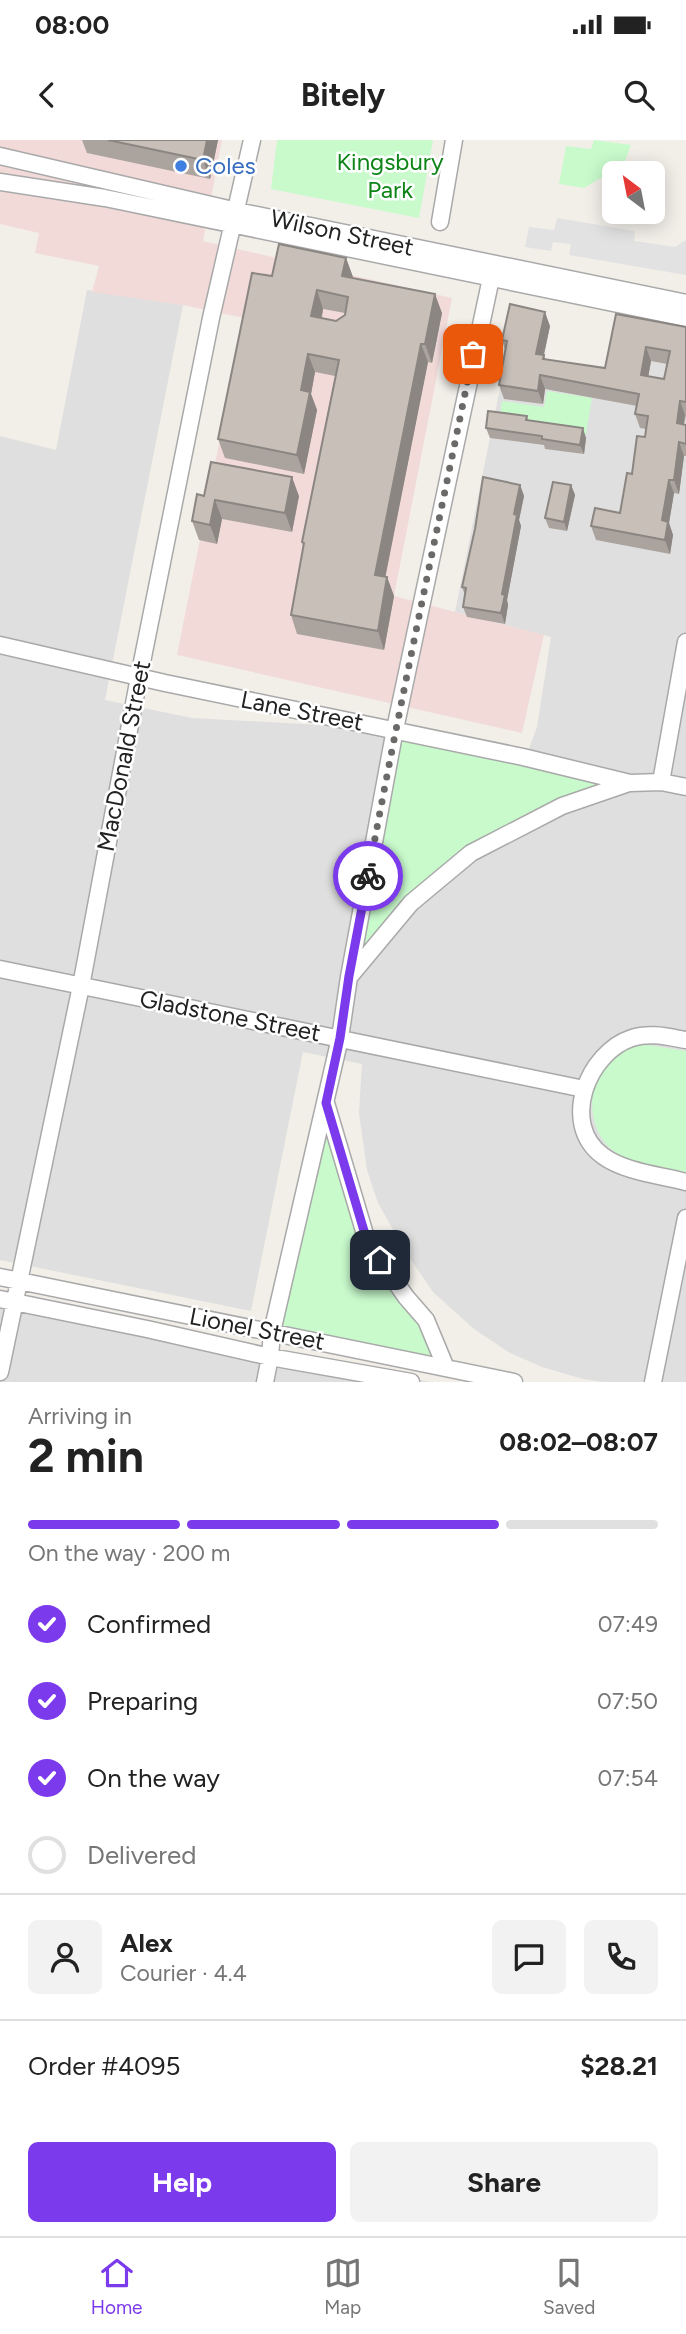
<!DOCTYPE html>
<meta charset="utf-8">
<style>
body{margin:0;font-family:Figtree,sans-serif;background:#f2f2f2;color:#222;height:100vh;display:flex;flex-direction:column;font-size:26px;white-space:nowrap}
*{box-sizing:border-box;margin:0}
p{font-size:23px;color:#767676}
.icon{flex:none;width:38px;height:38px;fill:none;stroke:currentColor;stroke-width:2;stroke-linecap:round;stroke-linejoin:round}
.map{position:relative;height:1242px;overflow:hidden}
.sheet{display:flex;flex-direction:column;background:#fff;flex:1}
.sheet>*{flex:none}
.needle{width:46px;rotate:328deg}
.fabs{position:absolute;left:602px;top:21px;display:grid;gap:14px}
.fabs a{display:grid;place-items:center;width:63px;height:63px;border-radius:10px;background:#fff;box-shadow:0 4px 18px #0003;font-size:35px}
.pin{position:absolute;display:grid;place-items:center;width:60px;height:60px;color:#fff;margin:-30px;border-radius:14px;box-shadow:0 4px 10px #0006}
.courier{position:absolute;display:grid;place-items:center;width:70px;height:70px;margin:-35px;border:5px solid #7c3aed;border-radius:50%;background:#fff;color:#222;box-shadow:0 2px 9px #0007}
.headline em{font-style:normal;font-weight:700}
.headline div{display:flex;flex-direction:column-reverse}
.headline{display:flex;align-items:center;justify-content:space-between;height:119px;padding:0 28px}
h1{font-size:46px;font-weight:700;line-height:52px}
.bar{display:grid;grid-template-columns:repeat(4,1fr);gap:10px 7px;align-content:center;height:84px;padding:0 28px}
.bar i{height:9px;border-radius:5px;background:#e0e0e0}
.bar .current{background:#7c3aed}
.bar p{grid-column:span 4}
.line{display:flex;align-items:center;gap:18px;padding:0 28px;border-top:2px solid #e0e0e0}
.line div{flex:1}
.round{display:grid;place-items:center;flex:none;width:74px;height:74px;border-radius:10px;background:#f2f2f2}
ol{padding:0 28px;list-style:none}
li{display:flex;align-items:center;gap:21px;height:77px}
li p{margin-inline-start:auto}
li .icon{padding:7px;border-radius:50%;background:#7c3aed;color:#fff;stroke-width:4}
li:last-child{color:#767676}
li i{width:38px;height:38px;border:4px solid #e0e0e0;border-radius:50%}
.button{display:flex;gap:14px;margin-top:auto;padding:14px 28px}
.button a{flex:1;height:80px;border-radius:10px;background:#7c3aed;color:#fff;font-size:28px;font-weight:700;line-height:80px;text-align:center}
.button a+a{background:#f2f2f2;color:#222}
.status{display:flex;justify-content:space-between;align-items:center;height:49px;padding:0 35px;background:#fff;direction:ltr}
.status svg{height:19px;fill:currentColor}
header{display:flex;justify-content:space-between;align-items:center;height:91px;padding:0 28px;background:#fff;font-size:32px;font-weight:700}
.menu{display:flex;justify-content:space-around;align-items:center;height:98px;border-top:2px solid #e0e0e0;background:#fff;font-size:19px;color:#767676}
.menu a{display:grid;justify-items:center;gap:4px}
.menu .current{color:#7c3aed}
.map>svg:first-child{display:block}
.residential{fill:#e0dfdf}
.commercial{fill:#f2dad9}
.park{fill:#c8facc}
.parking{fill:#e2e2e2}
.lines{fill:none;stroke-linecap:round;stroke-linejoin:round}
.minor-casing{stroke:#a9a9a9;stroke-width:19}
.minor{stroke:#fff;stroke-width:16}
.wall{fill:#aba49e;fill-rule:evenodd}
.shaded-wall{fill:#8b8681}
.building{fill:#c7bfb8;stroke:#8b8681;stroke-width:2;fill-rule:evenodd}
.done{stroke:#6b6a68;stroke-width:7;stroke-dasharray:0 12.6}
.route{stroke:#7c3aed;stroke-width:9}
.shop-dot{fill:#3f7fe0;stroke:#fff;stroke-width:2.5}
.labels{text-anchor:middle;stroke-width:5;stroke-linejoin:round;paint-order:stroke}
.park-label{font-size:24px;fill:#0c8416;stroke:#fff}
.shop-label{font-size:24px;fill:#366cbe;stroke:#fff;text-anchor:start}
.street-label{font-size:24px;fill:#222;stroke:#fff}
</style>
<div class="status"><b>08:00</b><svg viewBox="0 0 49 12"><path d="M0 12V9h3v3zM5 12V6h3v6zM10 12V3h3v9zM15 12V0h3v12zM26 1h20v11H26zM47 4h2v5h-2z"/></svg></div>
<header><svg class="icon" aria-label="back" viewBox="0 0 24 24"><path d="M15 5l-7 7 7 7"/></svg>Bitely<svg class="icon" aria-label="search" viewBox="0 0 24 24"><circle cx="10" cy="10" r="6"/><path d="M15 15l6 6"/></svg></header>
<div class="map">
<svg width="686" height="1242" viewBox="0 0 686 1242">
<rect width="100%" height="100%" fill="#f2efe9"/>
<path class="residential" d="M 87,150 L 183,165 L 105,560 L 192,578 L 395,589 L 525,620 L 537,587 L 551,497 L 455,472 L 506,218 L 606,234 L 621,165 L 686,178 L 686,1242 L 603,1242 L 583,1239 L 542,1227 L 510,1213 L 474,1189 L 433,1152 L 405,1111 L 378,1063 L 367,1030 L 359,973 L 362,924 L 303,912 L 251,1171 L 0,1120 L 0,296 L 56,310 Z
M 0,1152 L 430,1242 L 0,1242 Z"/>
<path class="commercial" d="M 0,0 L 222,0 L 203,101 L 452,158 L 394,456 L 544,495 L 522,593 L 177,515 L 244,178 L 183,165 L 92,152 L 99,126 L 35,113 L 39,93 L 0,84 Z"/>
<path class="park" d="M 277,0 L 433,0 L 419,78 L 271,49 Z
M 594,0 L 631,5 L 624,24 L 584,48 L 559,44 L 566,6 L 591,9 Z
M 547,251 L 592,258 L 586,294 L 499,280 L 502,261 L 544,267 Z
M 395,589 L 630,643 L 471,713 L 349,837 Z
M 635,903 L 686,911 L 686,1036 C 669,1031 632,1024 619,1015 C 588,996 585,952 604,924 C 609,915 626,909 635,903 Z
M 326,963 L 367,1101 L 406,1157 L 446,1228 L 272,1192 Z"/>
<path class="parking" d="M 557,78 L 635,91 L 634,101 L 675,107 L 686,100 L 686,135 L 569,115 L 571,104 L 553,102 L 551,111 L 525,107 L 529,87 L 554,90 Z"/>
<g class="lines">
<defs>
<path id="minor" d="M 0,16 L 237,71 L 686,163
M 0,42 L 105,58 L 686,178
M 440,82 L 454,0
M 0,505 L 165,543 L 523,617 L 630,643 L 661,642 L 686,647
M 661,642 L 686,502
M 0,829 L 584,949
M 351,835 L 411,763 L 471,713 L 562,666 L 629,643
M 686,900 C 668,897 650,892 632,898 C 588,912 559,984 603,1016 C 625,1032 660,1035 686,1042
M 326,963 L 367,1101 L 406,1157 L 426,1180 L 446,1228
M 0,1137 L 514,1242
M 0,1159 L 147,1189 L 270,1217 L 411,1242
M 0,1232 L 81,846 L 139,537 L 211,178 L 252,0
M 265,1242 L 270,1217 L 272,1192 L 340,898 L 349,837 L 395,589 L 494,124
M 653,1242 L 686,1078"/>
</defs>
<use href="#minor" class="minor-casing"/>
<use href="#minor" class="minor"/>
</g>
<path class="wall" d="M 82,0 L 218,0 L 210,39 L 87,13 Z
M 346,118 L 353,138 L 442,173 L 432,223 L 428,222 L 385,437 L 387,437 L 394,456 L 384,510 L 297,494 L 291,475 L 303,406 L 302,402 L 335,236 L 315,232 L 311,254 L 317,270 L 304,334 L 225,318 L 218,299 L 272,136 ZM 323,169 L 345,173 L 345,175 L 336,181 L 322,178 Z
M 550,186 L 544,215 L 546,220 L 605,228 L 686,187 L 686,275 L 684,285 L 686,285 L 686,316 L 684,316 L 679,354 L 674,353 L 669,383 L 673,395 L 670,414 L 596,400 L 591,386 L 620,373 L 645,297 L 646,289 L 640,288 L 635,274 L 637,266 L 545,249 L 543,264 L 504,259 L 499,245 L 505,210 L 502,200 ZM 651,221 L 667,224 L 664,239 L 648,237 Z
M 527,276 L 528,280 L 586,298 L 584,314 L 545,309 L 544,305 L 490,298 L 486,288 Z
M 520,345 L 524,356 L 519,380 L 521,386 L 507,460 L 508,465 L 505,484 L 467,477 L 463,467 L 465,455 L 462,447 Z
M 571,345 L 575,355 L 567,391 L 549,388 L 545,378 Z
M 204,356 L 299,356 L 292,392 L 222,379 L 217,404 L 199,400 L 192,381 Z"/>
<path class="shaded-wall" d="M 207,0 L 218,0 L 210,39 L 203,20 Z
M 346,118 L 353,137 L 349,155 L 342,136 Z
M 317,150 L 323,169 L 318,195 L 311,176 Z
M 435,154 L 442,173 L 432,223 L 425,204 Z
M 545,172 L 550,186 L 541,228 L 536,214 Z
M 421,204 L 428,222 L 382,454 L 375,435 Z
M 646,207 L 651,221 L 646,249 L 641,235 Z
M 308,214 L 315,232 L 311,254 L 317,270 L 304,334 L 297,315 L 301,250 Z
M 540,235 L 545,249 L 543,264 L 538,251 Z
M 680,261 L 685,275 L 682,297 L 677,283 Z
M 583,288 L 586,298 L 584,314 L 580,305 Z
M 679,302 L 684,316 L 679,354 L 674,340 Z
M 292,337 L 299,356 L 292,392 L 285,373 Z
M 669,340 L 674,353 L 669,383 L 673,395 L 670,414 L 665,400 L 662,380 Z
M 520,345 L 524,356 L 519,380 L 521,386 L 507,460 L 508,465 L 505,484 L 501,473 L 502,454 L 514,374 Z
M 571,345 L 575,355 L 567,391 L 564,382 Z
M 215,360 L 222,379 L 217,404 L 210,385 Z
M 387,437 L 394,456 L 384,510 L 378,491 Z"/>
<path class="building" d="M 108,0 L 207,0 L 203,20 Z
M 279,104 L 346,118 L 342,136 L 435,154 L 425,204 L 421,204 L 375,435 L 387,437 L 378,491 L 291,475 L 304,403 L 302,402 L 339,220 L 308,214 L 301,250 L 310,252 L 297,315 L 218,299 L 252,133 L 272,136 ZM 317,150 L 348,157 L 345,175 L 336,181 L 311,176 Z
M 510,164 L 545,172 L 536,214 L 544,215 L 543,219 L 605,228 L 616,174 L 686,187 L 686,262 L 680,261 L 677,283 L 686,285 L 686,304 L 679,302 L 674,340 L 669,340 L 662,380 L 668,382 L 665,400 L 591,386 L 595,368 L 620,373 L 627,333 L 632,334 L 637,296 L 645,297 L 648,276 L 635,274 L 639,254 L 540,235 L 538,251 L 499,245 L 507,201 L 502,200 ZM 646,207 L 670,211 L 664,239 L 641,235 Z
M 488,271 L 527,276 L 526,280 L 583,288 L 580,305 L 542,299 L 542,296 L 486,288 Z
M 211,322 L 292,337 L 285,373 L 215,360 L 210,385 L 192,381 L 197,354 L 204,356 Z
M 483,337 L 520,345 L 514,374 L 517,375 L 502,454 L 505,455 L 501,473 L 463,467 L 466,448 L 462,447 L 475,389 Z
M 553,342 L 571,345 L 564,382 L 545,378 Z"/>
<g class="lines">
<path class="done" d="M 368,736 C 400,561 438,388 473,214"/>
<path class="route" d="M 368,736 L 349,836 L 340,898 L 326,963 L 367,1101 L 380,1120"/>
</g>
<circle class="shop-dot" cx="181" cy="26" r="7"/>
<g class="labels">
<g class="park-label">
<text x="390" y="30">Kingsbury<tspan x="390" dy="28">Park</tspan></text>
</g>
<g class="shop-label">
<text x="195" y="34">Coles</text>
</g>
<g class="street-label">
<text transform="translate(342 93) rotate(12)" y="8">Wilson Street</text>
<text transform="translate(302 571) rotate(11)" y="8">Lane Street</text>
<text transform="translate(124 616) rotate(-79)" y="8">MacDonald Street</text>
<text transform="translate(230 876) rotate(11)" y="8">Gladstone Street</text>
<text transform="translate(257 1189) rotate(11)" y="8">Lionel Street</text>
</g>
</g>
</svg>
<div class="fabs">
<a><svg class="needle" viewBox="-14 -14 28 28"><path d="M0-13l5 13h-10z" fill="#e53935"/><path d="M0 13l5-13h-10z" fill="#767676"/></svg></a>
</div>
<div class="pin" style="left:473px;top:214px;background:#ea580c"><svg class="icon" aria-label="bag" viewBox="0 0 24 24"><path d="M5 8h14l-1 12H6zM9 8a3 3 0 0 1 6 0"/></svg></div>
<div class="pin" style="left:380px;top:1120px;background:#1f2937"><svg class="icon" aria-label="home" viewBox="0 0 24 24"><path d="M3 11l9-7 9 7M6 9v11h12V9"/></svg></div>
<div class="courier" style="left:368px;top:736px"><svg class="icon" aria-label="bike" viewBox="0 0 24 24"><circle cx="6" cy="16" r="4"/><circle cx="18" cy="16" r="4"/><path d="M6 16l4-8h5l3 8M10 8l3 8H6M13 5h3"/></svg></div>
</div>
<section class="sheet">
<div class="headline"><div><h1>2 min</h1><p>Arriving in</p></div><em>08:02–08:07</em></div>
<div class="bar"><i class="current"></i><i class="current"></i><i class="current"></i><i></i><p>On the way · 200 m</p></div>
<ol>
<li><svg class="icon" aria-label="check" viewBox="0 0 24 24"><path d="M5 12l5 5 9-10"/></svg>Confirmed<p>07:49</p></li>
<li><svg class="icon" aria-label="check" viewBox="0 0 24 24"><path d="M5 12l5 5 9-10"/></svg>Preparing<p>07:50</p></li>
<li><svg class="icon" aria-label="check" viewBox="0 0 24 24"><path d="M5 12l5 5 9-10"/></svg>On the way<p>07:54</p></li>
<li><i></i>Delivered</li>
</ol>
<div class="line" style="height:126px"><a class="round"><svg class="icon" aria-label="person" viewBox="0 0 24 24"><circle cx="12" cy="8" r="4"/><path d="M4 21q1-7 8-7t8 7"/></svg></a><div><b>Alex</b><p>Courier · 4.4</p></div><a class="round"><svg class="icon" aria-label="chat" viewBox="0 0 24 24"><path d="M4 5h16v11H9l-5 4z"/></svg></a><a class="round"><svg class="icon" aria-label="phone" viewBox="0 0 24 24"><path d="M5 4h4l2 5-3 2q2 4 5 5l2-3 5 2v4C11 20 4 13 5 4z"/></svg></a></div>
<div class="line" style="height:91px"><div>Order #4095</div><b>$28.21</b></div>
<div class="button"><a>Help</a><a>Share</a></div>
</section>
<nav class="menu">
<a class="current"><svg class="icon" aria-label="home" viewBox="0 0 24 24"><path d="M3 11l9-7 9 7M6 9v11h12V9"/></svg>Home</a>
<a><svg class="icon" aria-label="map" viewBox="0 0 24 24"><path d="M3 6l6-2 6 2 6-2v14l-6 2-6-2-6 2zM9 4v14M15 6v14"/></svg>Map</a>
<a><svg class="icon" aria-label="saved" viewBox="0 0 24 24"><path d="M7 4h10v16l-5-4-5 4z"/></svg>Saved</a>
</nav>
